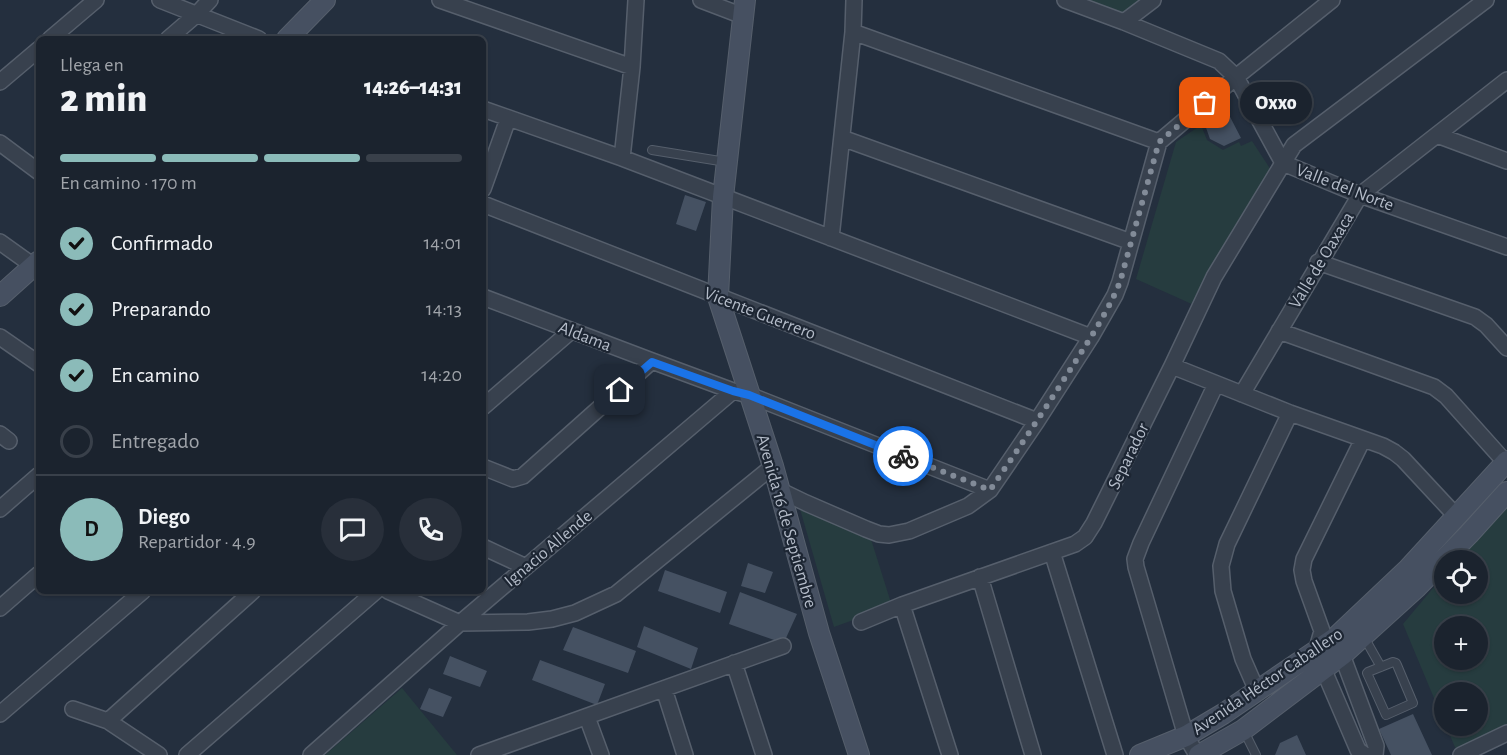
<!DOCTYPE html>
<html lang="es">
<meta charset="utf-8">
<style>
body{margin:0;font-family:"Alegreya Sans",sans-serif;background:#282f3a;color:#f1f3f6;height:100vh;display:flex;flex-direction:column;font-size:22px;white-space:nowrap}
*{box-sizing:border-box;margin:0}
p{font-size:20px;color:#a0a4aa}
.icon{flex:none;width:33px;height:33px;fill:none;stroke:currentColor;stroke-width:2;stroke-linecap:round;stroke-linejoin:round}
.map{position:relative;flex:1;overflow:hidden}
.drawer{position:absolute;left:36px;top:36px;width:450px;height:558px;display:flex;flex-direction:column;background:#1b232e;border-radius:9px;box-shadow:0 2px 4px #0004,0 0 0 2px #39404a}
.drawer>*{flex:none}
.buttons{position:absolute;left:1434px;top:550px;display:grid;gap:12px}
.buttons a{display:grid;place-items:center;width:54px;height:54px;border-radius:50%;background:#1b232e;box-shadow:0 2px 4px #0004,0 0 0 2px #39404a;font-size:30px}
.pin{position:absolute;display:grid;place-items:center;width:51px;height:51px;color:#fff;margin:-26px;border-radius:12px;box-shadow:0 3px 9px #0006}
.courier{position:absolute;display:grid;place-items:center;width:60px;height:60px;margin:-30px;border:4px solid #1a73e8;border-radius:50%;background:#fff;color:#222;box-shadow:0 2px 8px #0007}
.bubble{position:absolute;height:42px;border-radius:21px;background:#1b232e;box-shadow:0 2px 4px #0004,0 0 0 2px #39404a;font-size:20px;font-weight:800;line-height:42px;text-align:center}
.summary em{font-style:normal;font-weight:800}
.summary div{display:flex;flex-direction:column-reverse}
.summary{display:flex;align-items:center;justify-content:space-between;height:102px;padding:0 24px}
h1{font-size:39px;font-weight:800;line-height:45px}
.bar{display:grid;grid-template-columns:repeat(4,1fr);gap:9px 6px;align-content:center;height:72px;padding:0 24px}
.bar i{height:8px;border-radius:4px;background:#39404a}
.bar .on{background:#8bbbb9}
.bar p{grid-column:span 4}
.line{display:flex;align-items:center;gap:15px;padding:0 24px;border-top:2px solid #39404a}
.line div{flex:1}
.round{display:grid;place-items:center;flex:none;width:63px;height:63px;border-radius:32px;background:#282f3a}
ol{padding:0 24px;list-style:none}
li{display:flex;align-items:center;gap:18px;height:66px}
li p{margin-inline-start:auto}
li .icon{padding:6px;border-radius:50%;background:#8bbbb9;color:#111;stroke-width:4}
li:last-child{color:#a0a4aa}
li i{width:33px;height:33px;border:3px solid #39404a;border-radius:50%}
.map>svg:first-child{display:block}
.green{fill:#263c3f;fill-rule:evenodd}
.building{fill:#455162}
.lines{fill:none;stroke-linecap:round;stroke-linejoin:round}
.lane-casing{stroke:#565f6c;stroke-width:10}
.street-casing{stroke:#565f6c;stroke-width:18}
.secondary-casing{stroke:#565f6c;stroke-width:22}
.lane{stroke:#38414e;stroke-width:8}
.street{stroke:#38414e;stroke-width:15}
.secondary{stroke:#465061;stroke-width:20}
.done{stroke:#828b98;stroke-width:6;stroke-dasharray:0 10.8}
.route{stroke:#1a73e8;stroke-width:8}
.labels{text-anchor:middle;stroke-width:4.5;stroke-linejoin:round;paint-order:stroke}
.street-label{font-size:18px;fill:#b4bcc9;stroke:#1d2633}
</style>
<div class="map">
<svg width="1507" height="755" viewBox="0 0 1507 755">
<rect width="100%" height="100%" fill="#242f3e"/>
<path class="green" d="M 1078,0 L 1145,0 L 1122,17 Z
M 1201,125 L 1207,140 L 1223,150 L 1239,142 L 1241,146 L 1252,141 L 1269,167 L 1270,172 L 1194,305 L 1136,279 L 1176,142 Z
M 798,502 L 870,536 L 892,606 L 834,627 Z
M 1507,502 L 1507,728 L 1457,752 L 1446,726 L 1478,726 L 1478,693 L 1444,693 L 1444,722 L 1403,624 L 1444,575 L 1444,594 L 1478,594 L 1478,561 L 1457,561 ZM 1444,627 L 1478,627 L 1478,660 L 1444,660 Z
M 402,688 L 457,755 L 325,755 Z"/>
<path class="building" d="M 1227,111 L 1241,138 L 1224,146 L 1210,139 L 1204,122 Z
M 685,195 L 706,202 L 696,231 L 676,224 Z
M 748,563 L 773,572 L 765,593 L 741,586 Z
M 665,570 L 727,592 L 720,613 L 658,591 Z
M 740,592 L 797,614 L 786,638 L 777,641 L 729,624 Z
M 644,626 L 698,648 L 691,669 L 637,647 Z
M 573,627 L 636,651 L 628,673 L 563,650 Z
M 450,656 L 487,671 L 480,687 L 443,674 Z
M 540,660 L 605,684 L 597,705 L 532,680 Z
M 429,688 L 452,697 L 443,717 L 420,709 Z
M 1413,714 L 1432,755 L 1391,755 L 1379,729 Z
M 1297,735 L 1306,755 L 1275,755 L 1280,743 Z"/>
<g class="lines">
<defs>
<path id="lane" d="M 652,150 L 726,162
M 1364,637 L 1381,667
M 1393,662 L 1396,663 L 1397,665 L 1413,703 L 1386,715 L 1367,673 L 1368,672 Z
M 1244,731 L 1256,755"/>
<path id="street" d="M 160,0 L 259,39
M 440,0 L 632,67
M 701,0 L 743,16
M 1065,0 L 1124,22 L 1219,61 L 1236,77 L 1283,163 L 1360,195 L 1507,247
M 1124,22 L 1153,0
M 853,32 L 1159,142
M 50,39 L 96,0
M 168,39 L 197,14 L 210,0
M 0,82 L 39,49
M 483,109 L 622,158 L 1091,337
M 1437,135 L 1507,161
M 842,138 L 1131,242
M 0,143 L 39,172
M 622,158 L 632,67 L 636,0
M 483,189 L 508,119
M 483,204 L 1037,421
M 831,238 L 853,32 L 854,0
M 0,242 L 39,270
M 1318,262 L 1475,317 L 1486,325 L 1507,348
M 483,297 L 652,361 L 733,391 L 749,395 L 990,490
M 1279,331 L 1434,387 L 1446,396 L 1506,463
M 0,337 L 39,364
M 1172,366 L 1290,413 L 1383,446 L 1394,452 L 1403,459 L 1456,516
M 1242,394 L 1360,195 L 1507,80
M 483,407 L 571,331
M 0,434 L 9,441
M 1363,439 L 1304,559 L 1302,570 L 1304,581 L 1322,631 L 1316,652 L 1358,750 L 1365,755
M 483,467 L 513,479 L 523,476 L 652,361
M 779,490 L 806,503 L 866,529 L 879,534 L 889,535 L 909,531 L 968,506 L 990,490 L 1037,421 L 1091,337 L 1115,295 L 1120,282 L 1159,142 L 1236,77 L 1332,0
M 0,509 L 39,475
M 483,547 L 526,567
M 1052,552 L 1115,755
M 980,577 L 1033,755
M 388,591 L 460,623 L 528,622 L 552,619 L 575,613 L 616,594 L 773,466
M 902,605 L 950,755
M 0,608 L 39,574
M 861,622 L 902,605 L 1075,544 L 1085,537 L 1094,523 L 1172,366 L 1214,277 L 1294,145 L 1486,0
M 1339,647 L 1376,746 L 1375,755
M 734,663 L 764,755
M 664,689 L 685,755
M 1257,691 L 1243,659 L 1223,591 L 1221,566 L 1227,544 L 1290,413
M 73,709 L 108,721 L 159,755
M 0,714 L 143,591
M 587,717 L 601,755
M 108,721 L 253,591
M 187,755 L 376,591
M 311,755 L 460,623 L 733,391
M 479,755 L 783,646
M 1197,755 L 1186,736 L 1136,567 L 1135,559 L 1141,543 L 1216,384
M 1461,755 L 1507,733"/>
<path id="secondary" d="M 745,0 L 723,197 L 718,297 L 773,466 L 819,633 L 859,755
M 287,39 L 325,0
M 0,296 L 39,261
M 1140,755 L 1186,736 L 1223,714 L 1335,638 L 1408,569 L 1507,461
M 1199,755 L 1243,730 L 1342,655 L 1417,587 L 1469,534 L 1507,492"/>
</defs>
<use href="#lane" class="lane-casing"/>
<use href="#street" class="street-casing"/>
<use href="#secondary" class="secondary-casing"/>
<use href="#lane" class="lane"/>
<use href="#street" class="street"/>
<use href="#secondary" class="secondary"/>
</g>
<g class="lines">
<path class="done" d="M 903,456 L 990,490 C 1020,447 1049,403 1077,359 C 1093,334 1109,309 1120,282 L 1159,142 L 1205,103"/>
<path class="route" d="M 620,390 L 652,362 L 733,391 L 749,395 L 903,456"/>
</g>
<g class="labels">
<g class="street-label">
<text transform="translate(1345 187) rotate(21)" y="6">Valle del Norte</text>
<text transform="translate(1321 260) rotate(-59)" y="6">Valle de Oaxaca</text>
<text transform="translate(760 313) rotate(21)" y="6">Vicente Guerrero</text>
<text transform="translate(585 336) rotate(21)" y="6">Aldama</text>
<text transform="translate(1128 456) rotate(-64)" y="6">Separador</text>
<text transform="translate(787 521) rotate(74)" y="6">Avenida 16 de Septiembre</text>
<text transform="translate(548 548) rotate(-40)" y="6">Ignacio Allende</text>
<text transform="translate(1267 681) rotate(-34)" y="6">Avenida Héctor Caballero</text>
</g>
</g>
</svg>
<div class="buttons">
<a><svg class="icon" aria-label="locate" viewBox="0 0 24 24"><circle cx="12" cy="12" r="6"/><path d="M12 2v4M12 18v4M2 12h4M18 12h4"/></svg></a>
<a>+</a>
<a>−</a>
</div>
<div class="pin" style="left:1205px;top:103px;background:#ea580c"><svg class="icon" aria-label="bag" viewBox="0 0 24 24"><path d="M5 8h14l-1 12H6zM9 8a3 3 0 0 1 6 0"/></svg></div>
<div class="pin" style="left:620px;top:390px;background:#1f2937"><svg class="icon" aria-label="home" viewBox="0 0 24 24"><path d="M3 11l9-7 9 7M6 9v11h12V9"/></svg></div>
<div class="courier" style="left:903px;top:456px"><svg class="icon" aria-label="bike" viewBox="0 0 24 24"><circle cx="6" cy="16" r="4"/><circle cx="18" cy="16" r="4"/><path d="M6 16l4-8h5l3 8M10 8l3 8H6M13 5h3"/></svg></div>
<div class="bubble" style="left:1240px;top:82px;width:72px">Oxxo</div>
<section class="drawer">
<div class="summary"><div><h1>2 min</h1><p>Llega en</p></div><em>14:26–14:31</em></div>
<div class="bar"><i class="on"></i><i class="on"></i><i class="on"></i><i></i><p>En camino · 170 m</p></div>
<ol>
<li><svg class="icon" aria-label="check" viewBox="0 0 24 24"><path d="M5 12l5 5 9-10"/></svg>Confirmado<p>14:01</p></li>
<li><svg class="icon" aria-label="check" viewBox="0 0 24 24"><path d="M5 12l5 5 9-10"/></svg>Preparando<p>14:13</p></li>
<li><svg class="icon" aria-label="check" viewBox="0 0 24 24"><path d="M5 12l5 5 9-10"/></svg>En camino<p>14:20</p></li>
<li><i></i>Entregado</li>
</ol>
<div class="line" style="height:108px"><b class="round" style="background:#8bbbb9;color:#111">D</b><div><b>Diego</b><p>Repartidor · 4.9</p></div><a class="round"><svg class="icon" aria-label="chat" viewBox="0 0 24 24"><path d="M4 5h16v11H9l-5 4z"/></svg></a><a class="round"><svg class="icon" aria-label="phone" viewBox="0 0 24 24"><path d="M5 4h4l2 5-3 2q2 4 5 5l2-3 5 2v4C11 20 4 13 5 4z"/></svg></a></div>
</section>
</div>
